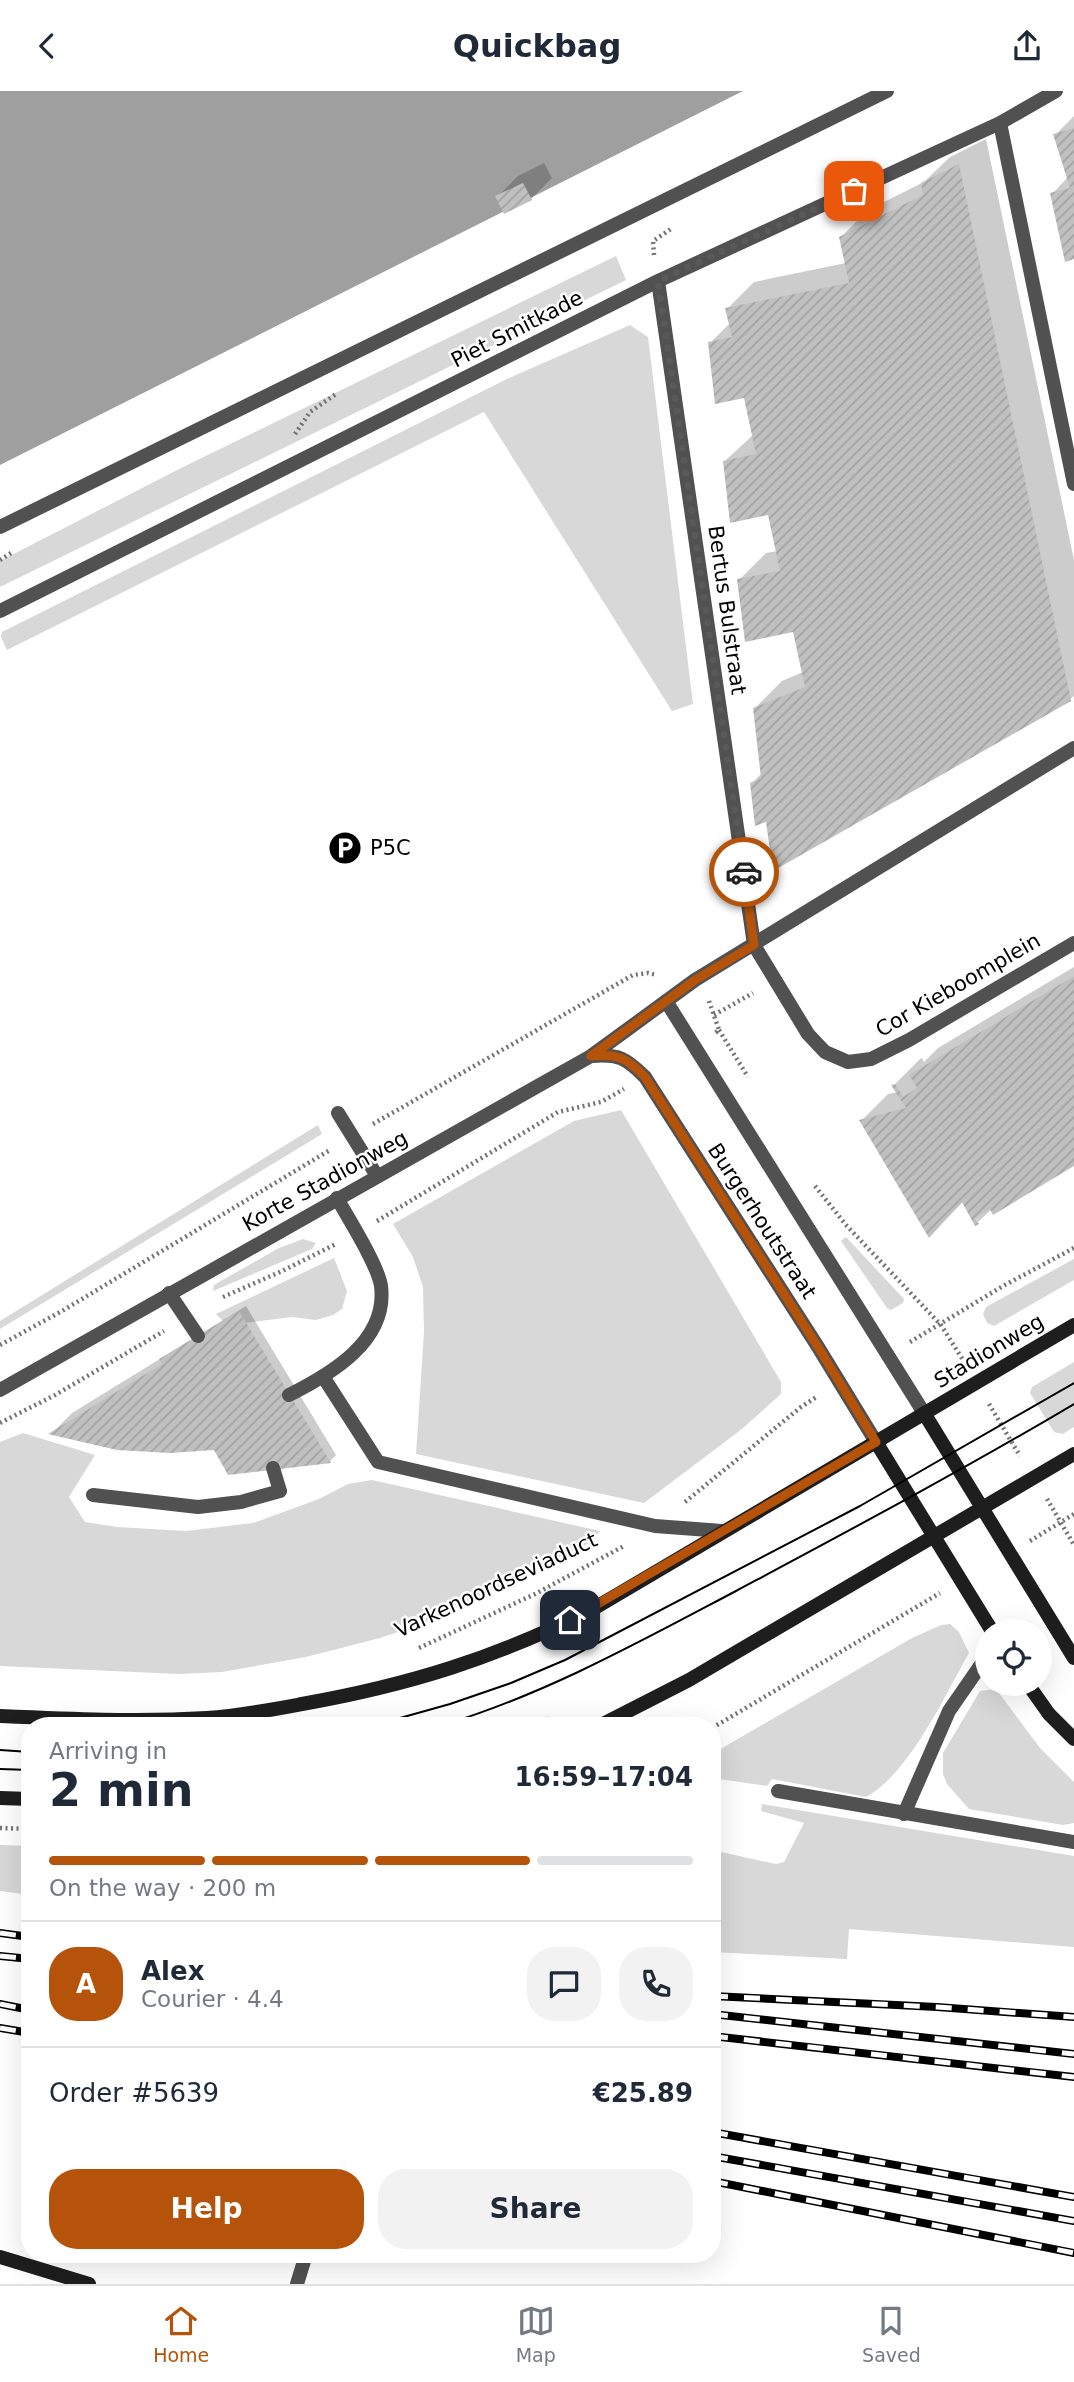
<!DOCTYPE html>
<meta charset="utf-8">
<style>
body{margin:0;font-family:"DejaVu Sans",sans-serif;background:#f2f2f3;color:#1f2937;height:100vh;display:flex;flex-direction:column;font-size:26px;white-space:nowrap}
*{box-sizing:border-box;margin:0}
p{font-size:23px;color:#747a83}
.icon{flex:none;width:38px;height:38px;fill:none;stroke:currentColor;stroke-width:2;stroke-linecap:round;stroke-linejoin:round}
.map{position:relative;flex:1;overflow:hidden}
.drawer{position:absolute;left:21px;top:1626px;width:700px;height:546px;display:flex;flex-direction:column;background:#fff;border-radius:28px;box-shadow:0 7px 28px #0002}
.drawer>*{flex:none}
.tools{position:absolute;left:975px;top:1528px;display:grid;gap:14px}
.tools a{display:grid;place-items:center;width:77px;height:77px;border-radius:50%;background:#fff;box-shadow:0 7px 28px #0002;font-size:35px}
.pin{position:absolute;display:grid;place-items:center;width:60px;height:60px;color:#fff;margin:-30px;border-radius:14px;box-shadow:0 4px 10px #0006}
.courier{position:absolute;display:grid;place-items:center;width:70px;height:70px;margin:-35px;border:5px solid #b45309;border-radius:50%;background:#fff;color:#222;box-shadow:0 2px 9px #0007}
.head em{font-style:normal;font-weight:600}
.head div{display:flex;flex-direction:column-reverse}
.head{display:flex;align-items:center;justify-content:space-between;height:119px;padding:0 28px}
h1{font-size:46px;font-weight:600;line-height:52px}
.bar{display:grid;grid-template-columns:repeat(4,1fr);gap:10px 7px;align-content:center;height:84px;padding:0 28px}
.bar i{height:9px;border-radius:5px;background:#e0e1e3}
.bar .current{background:#b45309}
.bar p{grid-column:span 4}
.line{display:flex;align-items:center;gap:18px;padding:0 28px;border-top:2px solid #e0e1e3}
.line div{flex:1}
.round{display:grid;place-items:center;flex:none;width:74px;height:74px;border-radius:28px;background:#f2f2f3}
.cta{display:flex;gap:14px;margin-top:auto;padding:14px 28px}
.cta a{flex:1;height:80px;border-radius:28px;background:#b45309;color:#fff;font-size:28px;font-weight:600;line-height:80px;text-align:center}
.cta a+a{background:#f2f2f3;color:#1f2937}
header{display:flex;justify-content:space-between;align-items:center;height:91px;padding:0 28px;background:#fff;font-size:32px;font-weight:600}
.dock{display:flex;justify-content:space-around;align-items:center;height:98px;border-top:2px solid #e0e1e3;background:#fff;font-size:19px;color:#747a83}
.dock a{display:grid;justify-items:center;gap:4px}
.dock .current{color:#b45309}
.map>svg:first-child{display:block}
.green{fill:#d8d8d8}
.water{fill:#9f9f9f}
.shadow{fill:#0003}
.building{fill:url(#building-hatch)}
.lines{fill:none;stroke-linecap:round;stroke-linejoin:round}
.path{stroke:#737373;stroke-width:4.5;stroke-dasharray:2 3.5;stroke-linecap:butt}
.lane{stroke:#515151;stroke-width:14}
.street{stroke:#515151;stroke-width:14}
.secondary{stroke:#1e1e1e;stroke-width:14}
.tram{stroke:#000;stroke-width:2}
.rail-casing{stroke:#000;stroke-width:8}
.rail{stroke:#fff;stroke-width:5;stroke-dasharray:16;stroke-linecap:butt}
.done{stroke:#595959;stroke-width:7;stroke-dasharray:0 12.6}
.route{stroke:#b45309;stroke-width:9}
.labels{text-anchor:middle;stroke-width:5;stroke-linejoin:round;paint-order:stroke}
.street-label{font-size:21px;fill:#000;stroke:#fff}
.poi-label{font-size:21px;fill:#000;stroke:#fff;text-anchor:start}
</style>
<header><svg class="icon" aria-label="back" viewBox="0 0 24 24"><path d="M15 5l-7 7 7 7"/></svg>Quickbag<svg class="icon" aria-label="share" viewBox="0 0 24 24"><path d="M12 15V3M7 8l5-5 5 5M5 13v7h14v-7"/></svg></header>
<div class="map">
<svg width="1074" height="2193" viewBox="0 0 1074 2193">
<defs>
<pattern id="building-hatch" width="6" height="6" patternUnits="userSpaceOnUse" patternTransform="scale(1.75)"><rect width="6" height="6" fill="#c0c0c0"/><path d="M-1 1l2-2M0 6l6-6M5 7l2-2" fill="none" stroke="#a3a3a3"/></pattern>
</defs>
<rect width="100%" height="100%" fill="#fff"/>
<path class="green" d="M 616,165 L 626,189 L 0,496 L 0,470 L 185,375 Z
M 630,234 L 648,246 L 693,613 L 672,620 L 484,321 L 7,559 L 1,546 L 2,541 L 507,288 Z
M 621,1019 L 781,1291 L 781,1303 L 742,1338 L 644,1412 L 416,1363 L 424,1241 L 423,1196 L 413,1166 L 393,1133 L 574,1030 Z
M 318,1034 L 322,1043 L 0,1238 L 0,1230 Z
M 846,1146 L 904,1208 L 903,1212 L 891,1219 L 887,1217 L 841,1150 Z
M 303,1148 L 316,1152 L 312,1158 L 213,1200 L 214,1194 L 279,1157 Z
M 334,1167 L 347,1200 L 342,1218 L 333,1224 L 316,1229 L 292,1226 L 227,1234 L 216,1223 Z
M 1074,1168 L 1074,1189 L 994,1235 L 987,1232 L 983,1223 L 986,1216 Z
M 1074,1271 L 1074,1336 L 1063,1343 L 1054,1341 L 1030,1302 L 1032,1296 Z
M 23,1342 L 95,1364 L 69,1406 L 85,1431 L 117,1436 L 186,1440 L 253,1432 L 319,1408 L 348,1393 L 372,1389 L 600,1440 L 591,1451 L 422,1533 L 380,1547 L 306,1566 L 222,1581 L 179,1583 L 0,1575 L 0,1351 Z
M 950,1533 L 959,1541 L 969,1562 C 945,1604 909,1683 866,1706 L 772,1688 L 767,1695 L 712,1687 L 712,1663 L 912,1547 L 941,1534 Z
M 996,1598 L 1040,1657 L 1074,1691 L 1074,1732 L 1063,1734 L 969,1718 L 947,1693 L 943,1683 L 943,1662 L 980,1600 Z
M 762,1713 L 1074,1765 L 1074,1856 L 849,1838 L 847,1868 L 712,1861 L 712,1759 L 776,1773 L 784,1771 L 804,1732 L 761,1720 Z
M 0,1754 L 30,1755 L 30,1804 L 0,1800 Z"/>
<path class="water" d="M 0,0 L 743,0 L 0,374 Z"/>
<path class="shadow" d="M 1074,25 L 1074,166 L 1052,103 L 1068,86 L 1055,44 Z
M 986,48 L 1074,469 L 1074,605 L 1070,608 L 768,728 L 752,692 L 762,682 L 755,617 L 782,590 L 803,581 L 794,538 L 739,489 L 766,462 L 778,460 L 769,422 L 725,370 L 754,343 L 745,305 L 710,252 L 730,232 L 727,218 L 754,191 L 846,172 L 841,146 L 868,119 L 924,91 L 950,66 Z
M 544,72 L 552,87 L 531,108 L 497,106 L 518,85 Z
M 1074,876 L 1074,1073 L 992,1118 L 978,1131 L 964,1110 L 930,1144 L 861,1030 L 888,1003 L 897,1001 L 893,995 L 920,968 L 922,967 L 924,971 L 938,957 Z
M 246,1215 L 336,1364 L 330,1370 L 52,1342 L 72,1322 Z
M 548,1625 L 552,1634 L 525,1634 Z"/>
<path class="building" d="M 1074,37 L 1074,168 L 1065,171 L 1050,102 L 1070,97 L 1053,43 Z
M 959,73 L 1071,610 L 773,780 L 766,731 L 755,735 L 750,692 L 761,687 L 753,617 L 805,596 L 793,541 L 745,551 L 737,488 L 780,480 L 768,424 L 730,432 L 723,370 L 756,363 L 744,307 L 715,313 L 708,251 L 732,246 L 725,217 L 849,192 L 839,146 L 923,104 L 921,92 Z
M 523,92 L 532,109 L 504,123 L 495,105 Z
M 1074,885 L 1074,1075 L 993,1124 L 990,1118 L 975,1127 L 979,1133 L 975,1135 L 962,1111 L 929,1147 L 859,1029 L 906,1017 L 891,994 L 895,993 L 903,1006 L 917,997 L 909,984 Z
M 239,1220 L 331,1372 L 228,1384 L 214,1359 L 170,1362 L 117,1359 L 48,1343 L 162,1273 L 159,1268 Z"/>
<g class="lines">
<path class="path" d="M 654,164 L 653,150 L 671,138
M 295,343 L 310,321 L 336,303
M 0,469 L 11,462
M 709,910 L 719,939 L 715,942
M 714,924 L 753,902
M 719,939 L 748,986
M 373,1033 L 633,884 L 648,882 L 657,884
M 815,1095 L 846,1134 L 941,1234 L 963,1269
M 377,1130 L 558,1021 L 601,1011 L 624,998
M 223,1206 L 282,1180 L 336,1153
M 910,1251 L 1003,1195 L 1074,1157
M 0,1254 L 62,1220 L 330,1059
M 989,1313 L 1020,1365
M 0,1332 L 55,1304 L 164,1240
M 1047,1408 L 1074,1454
M 685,1411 L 801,1316 L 818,1305
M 1030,1450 L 1074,1423
M 419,1557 L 535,1503 L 624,1455
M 712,1637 L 940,1502
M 0,1737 L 30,1738"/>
<path class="lane" d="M 338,1022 L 377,1085
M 169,1202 L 198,1245
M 324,1287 L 378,1371 L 655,1435 L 722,1440
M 289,1304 C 331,1283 388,1250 381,1195 C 378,1174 348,1127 337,1107
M 93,1404 L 198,1416 L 241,1411 L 280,1400 L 273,1377
M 778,1700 L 1074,1751
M 904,1723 L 949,1620 L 987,1565
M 297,2193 L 304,2170"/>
<path class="street" d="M 1000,32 L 1074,393
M 658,190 L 754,854 L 808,943 L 825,961 L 848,971 L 871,968 L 909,949 L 1074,852
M 0,436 L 887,0
M 0,520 L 658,190 L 1000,32 L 1056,0
M 666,910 L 924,1322
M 592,965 C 619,963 626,967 645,986 L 818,1256 L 876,1351
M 0,1299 L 591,965 L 695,889 L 1074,657"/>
<path class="secondary" d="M 924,1322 L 1074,1567
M 876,1351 L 992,1540
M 1027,1592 L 1049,1623 L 1074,1648
M 0,1625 C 69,1628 138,1631 207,1627 C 239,1625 270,1619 302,1613 C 409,1594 496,1567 593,1518 L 1074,1234
M 601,1634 L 689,1589 L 1074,1363
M 0,1707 L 30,1708
M 0,2166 L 89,2193"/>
<path class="tram" d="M 375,1634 L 450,1613 L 511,1592 L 565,1569 L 860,1415 L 1074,1292
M 443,1634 C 546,1603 641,1550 736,1500 C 850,1439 963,1379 1074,1313
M 0,1659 L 30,1661
M 0,1678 L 30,1679"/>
<defs>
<path id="rail" d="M 0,1842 L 30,1846
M 0,1865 L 30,1868
M 712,1905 L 937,1916 L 1074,1926
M 0,1913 L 30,1919
M 712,1923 L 1074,1963
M 0,1937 L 30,1942
M 712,1945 L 1074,1986
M 712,2041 L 1074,2106
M 712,2065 L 1074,2130
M 712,2090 L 1074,2162"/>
</defs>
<use href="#rail" class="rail-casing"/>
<use href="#rail" class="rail"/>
</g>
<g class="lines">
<path class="done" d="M 744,781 L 658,190 L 854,100"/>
<path class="route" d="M 570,1529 L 876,1351 L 818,1256 L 645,986 C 626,966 618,963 591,965 L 695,889 L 754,854 L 744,781"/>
</g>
<defs>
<symbol id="parking-disc" viewBox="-11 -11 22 22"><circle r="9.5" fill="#000" stroke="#fff"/><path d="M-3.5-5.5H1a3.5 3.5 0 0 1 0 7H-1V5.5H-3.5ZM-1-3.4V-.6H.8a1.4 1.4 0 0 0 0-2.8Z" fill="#fff"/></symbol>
</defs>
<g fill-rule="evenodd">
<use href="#parking-disc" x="326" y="738" width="38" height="38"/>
</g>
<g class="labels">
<g class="street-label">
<text transform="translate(517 238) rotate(-27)" y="7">Piet Smitkade</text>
<text transform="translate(727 519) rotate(82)" y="7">Bertus Bulstraat</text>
<text transform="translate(958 894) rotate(-30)" y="7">Cor Kieboomplein</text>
<text transform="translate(325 1090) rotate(-29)" y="7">Korte Stadionweg</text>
<text transform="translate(762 1130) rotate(57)" y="7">Burgerhoutstraat</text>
<text transform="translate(989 1260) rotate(-31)" y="7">Stadionweg</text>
<text transform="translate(496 1494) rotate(-25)" y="7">Varkenoordseviaduct</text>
</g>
<g class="poi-label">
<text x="370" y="764">P5C</text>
</g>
</g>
</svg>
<div class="tools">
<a><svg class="icon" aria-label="locate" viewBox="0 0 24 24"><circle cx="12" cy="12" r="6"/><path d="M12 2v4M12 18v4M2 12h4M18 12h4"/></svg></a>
</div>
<div class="pin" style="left:854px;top:100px;background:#ea580c"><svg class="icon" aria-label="bag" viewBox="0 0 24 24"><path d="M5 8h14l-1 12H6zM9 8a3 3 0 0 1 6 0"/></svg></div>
<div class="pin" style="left:570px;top:1529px;background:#1f2937"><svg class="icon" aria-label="home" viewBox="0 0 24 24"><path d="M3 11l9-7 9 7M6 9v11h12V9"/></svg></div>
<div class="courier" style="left:744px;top:781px"><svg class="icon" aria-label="car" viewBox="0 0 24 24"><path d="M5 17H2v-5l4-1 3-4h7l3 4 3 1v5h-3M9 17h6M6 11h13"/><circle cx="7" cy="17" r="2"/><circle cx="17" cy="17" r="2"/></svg></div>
<section class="drawer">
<div class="head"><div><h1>2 min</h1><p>Arriving in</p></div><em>16:59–17:04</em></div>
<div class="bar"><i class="current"></i><i class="current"></i><i class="current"></i><i></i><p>On the way · 200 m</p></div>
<div class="line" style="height:126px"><b class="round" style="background:#b45309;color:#fff">A</b><div><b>Alex</b><p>Courier · 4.4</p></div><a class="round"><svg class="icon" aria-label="chat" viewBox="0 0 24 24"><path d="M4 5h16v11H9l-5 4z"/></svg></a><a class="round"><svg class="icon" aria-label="phone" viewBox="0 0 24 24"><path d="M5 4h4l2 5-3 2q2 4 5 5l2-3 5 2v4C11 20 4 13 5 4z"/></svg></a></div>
<div class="line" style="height:91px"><div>Order #5639</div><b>€25.89</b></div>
<div class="cta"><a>Help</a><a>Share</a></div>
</section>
</div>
<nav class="dock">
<a class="current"><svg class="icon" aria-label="home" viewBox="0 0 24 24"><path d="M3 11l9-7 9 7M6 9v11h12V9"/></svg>Home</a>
<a><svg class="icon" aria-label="map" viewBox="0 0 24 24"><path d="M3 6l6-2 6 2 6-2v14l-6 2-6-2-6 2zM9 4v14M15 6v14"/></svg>Map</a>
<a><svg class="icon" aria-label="saved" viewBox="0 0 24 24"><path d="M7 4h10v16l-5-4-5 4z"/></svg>Saved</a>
</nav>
